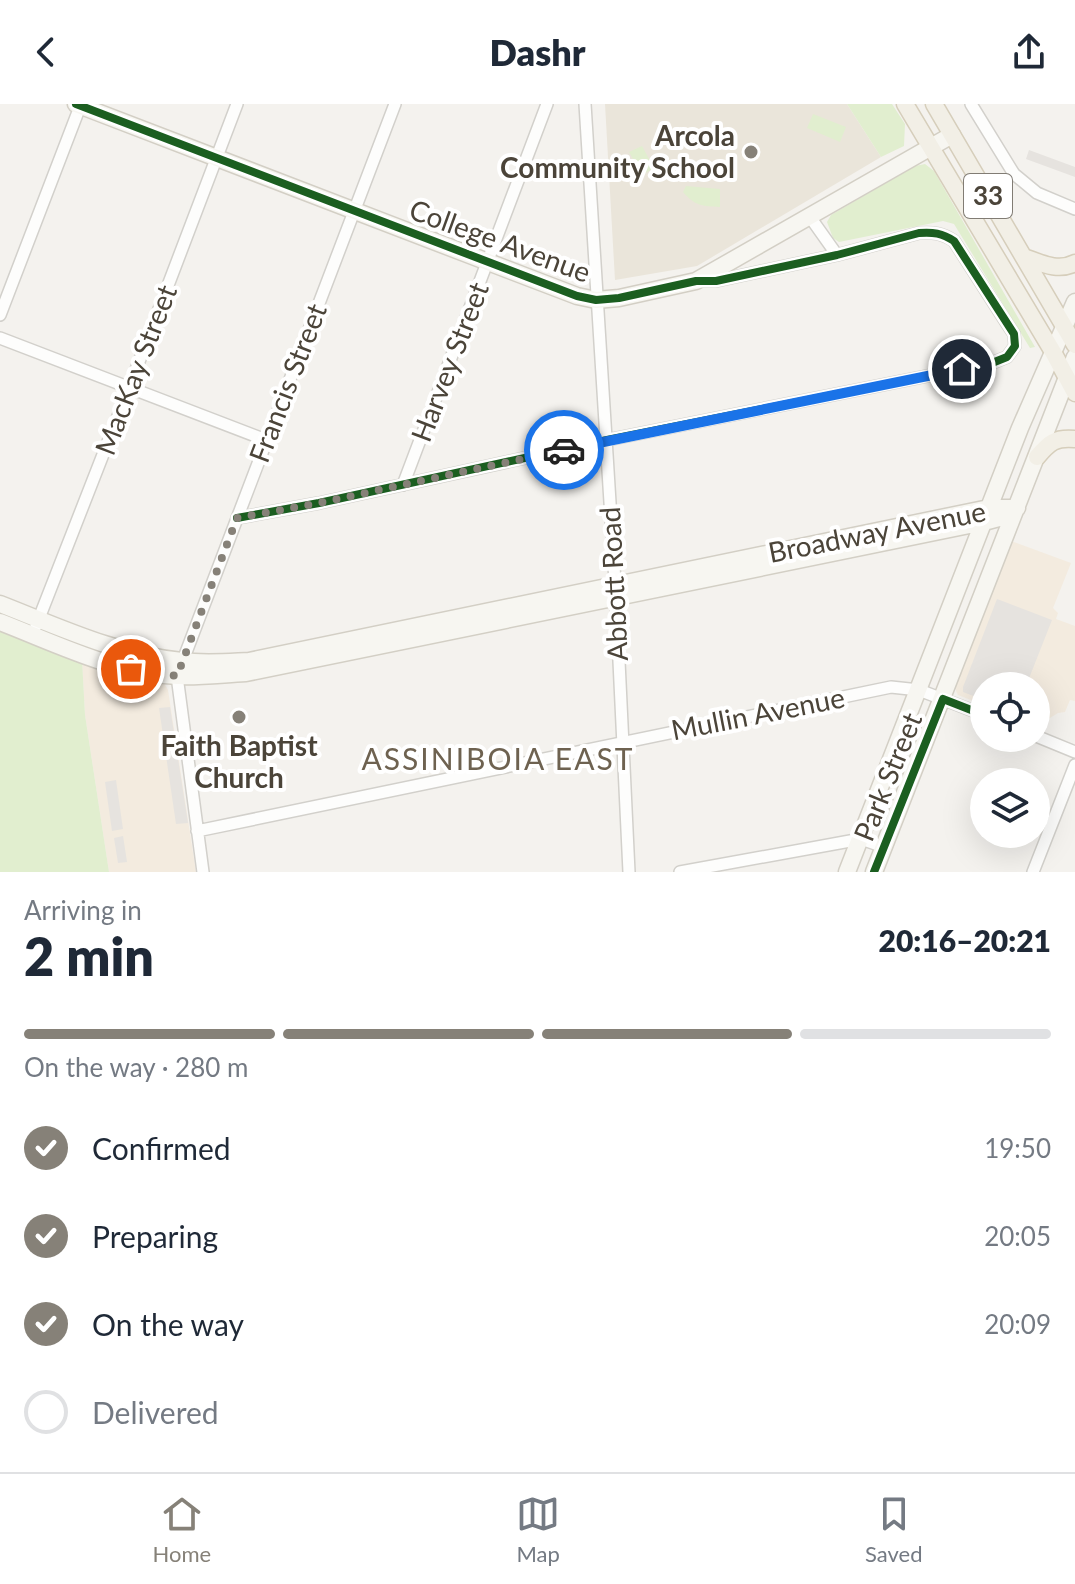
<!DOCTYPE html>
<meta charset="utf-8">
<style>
body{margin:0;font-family:Lato,sans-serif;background:#f2f2f3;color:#1f2937;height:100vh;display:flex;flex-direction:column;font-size:30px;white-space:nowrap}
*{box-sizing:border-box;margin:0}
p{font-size:26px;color:#747a83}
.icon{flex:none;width:44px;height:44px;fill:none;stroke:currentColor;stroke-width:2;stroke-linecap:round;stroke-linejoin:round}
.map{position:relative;height:768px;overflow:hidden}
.side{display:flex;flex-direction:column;background:#fff;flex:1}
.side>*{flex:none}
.buttons{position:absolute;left:970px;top:568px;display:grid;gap:16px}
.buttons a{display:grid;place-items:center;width:80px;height:80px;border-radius:50%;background:#fff;box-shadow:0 8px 32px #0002;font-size:40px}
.pin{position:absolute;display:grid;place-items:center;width:68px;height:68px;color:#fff;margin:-34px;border:4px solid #fff;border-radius:50%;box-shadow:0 2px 8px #0007}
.courier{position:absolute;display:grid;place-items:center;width:80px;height:80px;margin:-40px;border:6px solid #1a73e8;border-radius:50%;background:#fff;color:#222;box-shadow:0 2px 10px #0007}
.summary em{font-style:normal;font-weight:800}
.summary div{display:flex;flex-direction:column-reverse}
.summary{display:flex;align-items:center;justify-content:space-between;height:136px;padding:0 24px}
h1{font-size:52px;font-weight:800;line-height:60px}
.bar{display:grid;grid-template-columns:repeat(4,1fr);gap:12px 8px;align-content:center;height:96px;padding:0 24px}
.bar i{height:10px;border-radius:6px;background:#e0e1e3}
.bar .active{background:#868178}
.bar p{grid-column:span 4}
ol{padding:0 24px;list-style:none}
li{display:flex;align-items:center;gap:24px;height:88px}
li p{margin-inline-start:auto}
li .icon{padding:8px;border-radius:50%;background:#868178;color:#fff;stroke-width:4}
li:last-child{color:#747a83}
li i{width:44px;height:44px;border:4px solid #e0e1e3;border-radius:50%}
header{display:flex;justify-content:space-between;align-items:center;height:104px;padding:0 24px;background:#fff;font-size:36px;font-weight:800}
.dock{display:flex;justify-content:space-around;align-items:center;height:112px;border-top:2px solid #e0e1e3;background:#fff;font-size:22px;color:#747a83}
.dock a{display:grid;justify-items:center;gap:4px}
.dock .active{color:#868178}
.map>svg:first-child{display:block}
.commercial{fill:#f3ebdf}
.education{fill:#eae5da}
.green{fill:#e1eecf}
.parking{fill:#e6e3df}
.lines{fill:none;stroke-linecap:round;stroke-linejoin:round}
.street-casing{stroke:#d2d0cb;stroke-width:14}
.secondary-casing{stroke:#d3cfc5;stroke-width:19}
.primary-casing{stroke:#d6cebb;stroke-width:19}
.street{stroke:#fdfdfc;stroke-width:11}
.secondary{stroke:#f7f6f1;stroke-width:16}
.primary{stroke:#f2efe6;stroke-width:16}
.cycleway-casing{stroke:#fff;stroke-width:13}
.cycleway{stroke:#1b5e20;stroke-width:8}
.done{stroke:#868178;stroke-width:8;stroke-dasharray:0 14.4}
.route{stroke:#1a73e8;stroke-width:10}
.poi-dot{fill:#868178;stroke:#fff;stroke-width:3}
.labels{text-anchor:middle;stroke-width:8;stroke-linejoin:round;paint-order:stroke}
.shield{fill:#fff;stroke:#817c74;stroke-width:2}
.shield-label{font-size:26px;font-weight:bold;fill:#4b4439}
.poi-label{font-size:28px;font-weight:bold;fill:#4b4439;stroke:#fff;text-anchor:end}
.street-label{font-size:28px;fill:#4b4439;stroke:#fff}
.neighbourhood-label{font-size:30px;letter-spacing:2px;fill:#6e6250;stroke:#fff}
</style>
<header><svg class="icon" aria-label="back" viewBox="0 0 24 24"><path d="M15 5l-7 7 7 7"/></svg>Dashr<svg class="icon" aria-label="share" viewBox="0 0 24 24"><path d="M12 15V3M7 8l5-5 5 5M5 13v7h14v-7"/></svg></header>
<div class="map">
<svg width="1075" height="768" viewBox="0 0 1075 768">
<rect width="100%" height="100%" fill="#f4f2ee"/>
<path class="commercial" d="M 1011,437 L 1071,459 L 1053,504 L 1058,509 L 1056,515 L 1075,522 L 1075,597 L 1070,596 L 1065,608 L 1058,609 L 1037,622 L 1036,582 L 984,582 L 984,601 L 958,591 L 956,587 L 956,582 Z
M 82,555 L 156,574 L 164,579 L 168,586 L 196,768 L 109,768 L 85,611 Z"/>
<path class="education" d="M 605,0 L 847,0 L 881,53 L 697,162 L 615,176 Z"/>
<path class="green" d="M 847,0 L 892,0 L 905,20 L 904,42 L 881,53 Z
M 813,10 L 846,23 L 840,38 L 807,24 Z
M 642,42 L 654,64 L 642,71 L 629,48 Z
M 925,60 L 934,67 L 1035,243 L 1030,244 L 954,120 L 943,117 L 839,138 L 833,134 L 827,118 L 831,111 L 915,62 Z
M 686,82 L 720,85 L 720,103 C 702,102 695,102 683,88 Z
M 0,523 L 82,555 L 85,611 L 109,768 L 0,768 Z"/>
<path class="parking" d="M 1029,46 L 1075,63 L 1075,73 L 1026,55 Z
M 997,495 L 1052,516 L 1026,582 L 984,582 L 984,596 L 963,588 L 963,583 Z
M 170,603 L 188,719 L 176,720 L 159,604 Z
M 116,676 L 123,725 L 112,727 L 105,678 Z
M 123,732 L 127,758 L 118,759 L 114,734 Z"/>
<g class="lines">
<defs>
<path id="street" d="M 585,0 L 616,494 L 629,768
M 971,0 L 1014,70 L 1037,89 L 1075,105
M 810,113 L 837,151
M 0,211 L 81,0
M 0,234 L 266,336
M 403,381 L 547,0
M 237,414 L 319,399 L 607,336 L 992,259 L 1007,253 L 1015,242 L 1014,230 L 1006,218 L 954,137 C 942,129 933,128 919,129 L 837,151 L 716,177 L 697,177
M 36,522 L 129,284 L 237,0
M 1036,632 L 1075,648
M 197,727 L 891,583 L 919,586 L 984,611
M 203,768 L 177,572 L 395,0
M 680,768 L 861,735 L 884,743
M 1033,768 L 1075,661"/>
<path id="secondary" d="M 76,0 L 488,158 L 577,192 L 596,196 L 619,194 L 696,177 L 952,31
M 0,500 C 59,523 118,551 182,557 C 204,560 227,558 249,557 L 989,404 L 1012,404
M 0,518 C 57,540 116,570 178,572 C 201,573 224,570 246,569 L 984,418 L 999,414 L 1017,404
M 847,768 L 1020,324 L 1075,198
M 874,768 L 1075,253"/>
<path id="primary" d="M 905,0 L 1053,248 L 1075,289
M 934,0 L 1075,241
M 1024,153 C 1041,159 1058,168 1075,159
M 1037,353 C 1049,339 1055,333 1075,335"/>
</defs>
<use href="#street" class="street-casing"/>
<use href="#secondary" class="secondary-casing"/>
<use href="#primary" class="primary-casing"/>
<use href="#street" class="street"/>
<use href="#secondary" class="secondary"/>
<use href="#primary" class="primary"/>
<defs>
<path id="cycleway" d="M 76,0 L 577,192 L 596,196 L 619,194 L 696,177 L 716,177 L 837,151 L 919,129 C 933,128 942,129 954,137 L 1014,230 L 1015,242 L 1007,253 L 992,259 L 607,336 L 319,399 L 237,414
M 874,768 L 943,595 L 984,611"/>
</defs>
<use href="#cycleway" class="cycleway-casing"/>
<use href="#cycleway" class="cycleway"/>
</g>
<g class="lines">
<path class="done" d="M 131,565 L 177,572 L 237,414 L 319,399 L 564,346"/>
<path class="route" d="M 564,346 L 962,265"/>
</g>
<g class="poi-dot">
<circle cx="751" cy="48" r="8"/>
<circle cx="239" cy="613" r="8"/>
</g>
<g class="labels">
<rect class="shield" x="964" y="70" width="48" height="44" rx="6"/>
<g class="shield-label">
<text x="988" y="101">33</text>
</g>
<g class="poi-label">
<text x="735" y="42">Arcola<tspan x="735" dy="32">Community School</tspan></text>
<text x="239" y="652" text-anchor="middle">Faith Baptist<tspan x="239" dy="32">Church</tspan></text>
</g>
<g class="street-label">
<text transform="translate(500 137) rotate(20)" y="10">College Avenue</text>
<text transform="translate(450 258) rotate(-69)" y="10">Harvey Street</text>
<text transform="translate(136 266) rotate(-69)" y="10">MacKay Street</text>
<text transform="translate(288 279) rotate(-69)" y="10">Francis Street</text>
<text transform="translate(877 428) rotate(-11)" y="10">Broadway Avenue</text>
<text transform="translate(614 480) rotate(-93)" y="10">Abbott Road</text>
<text transform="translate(758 610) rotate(-11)" y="10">Mullin Avenue</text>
<text transform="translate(888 673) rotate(-68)" y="10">Park Street</text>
</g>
<g class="neighbourhood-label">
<text x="498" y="666">ASSINIBOIA EAST</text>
</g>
</g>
</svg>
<div class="buttons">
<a><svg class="icon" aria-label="locate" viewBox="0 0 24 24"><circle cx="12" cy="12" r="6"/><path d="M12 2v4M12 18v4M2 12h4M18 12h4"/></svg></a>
<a><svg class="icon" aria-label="layers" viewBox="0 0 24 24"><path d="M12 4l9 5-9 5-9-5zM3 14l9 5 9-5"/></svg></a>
</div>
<div class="pin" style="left:131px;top:565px;background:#ea580c"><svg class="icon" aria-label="bag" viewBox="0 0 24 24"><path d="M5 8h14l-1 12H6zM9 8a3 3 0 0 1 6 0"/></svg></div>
<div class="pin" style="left:962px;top:265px;background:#1f2937"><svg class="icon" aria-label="home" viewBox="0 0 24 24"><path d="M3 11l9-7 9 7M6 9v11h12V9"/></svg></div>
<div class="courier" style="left:564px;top:346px"><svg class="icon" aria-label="car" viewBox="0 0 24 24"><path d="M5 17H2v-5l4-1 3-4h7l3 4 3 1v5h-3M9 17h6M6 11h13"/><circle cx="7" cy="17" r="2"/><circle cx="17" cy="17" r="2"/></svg></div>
</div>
<section class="side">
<div class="summary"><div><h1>2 min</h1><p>Arriving in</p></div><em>20:16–20:21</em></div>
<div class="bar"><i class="active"></i><i class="active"></i><i class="active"></i><i></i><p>On the way · 280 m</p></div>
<ol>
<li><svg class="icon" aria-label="check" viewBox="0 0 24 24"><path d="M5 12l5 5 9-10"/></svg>Confirmed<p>19:50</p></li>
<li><svg class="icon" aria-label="check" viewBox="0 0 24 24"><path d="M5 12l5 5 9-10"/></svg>Preparing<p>20:05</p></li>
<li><svg class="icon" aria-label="check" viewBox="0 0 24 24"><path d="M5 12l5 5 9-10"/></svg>On the way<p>20:09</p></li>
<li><i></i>Delivered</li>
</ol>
</section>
<nav class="dock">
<a class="active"><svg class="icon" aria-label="home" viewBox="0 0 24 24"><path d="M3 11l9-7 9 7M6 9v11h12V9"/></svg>Home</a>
<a><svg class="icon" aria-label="map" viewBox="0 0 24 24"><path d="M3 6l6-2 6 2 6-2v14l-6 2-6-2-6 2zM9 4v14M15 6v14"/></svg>Map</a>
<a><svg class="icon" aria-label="saved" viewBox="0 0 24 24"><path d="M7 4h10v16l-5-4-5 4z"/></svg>Saved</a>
</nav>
